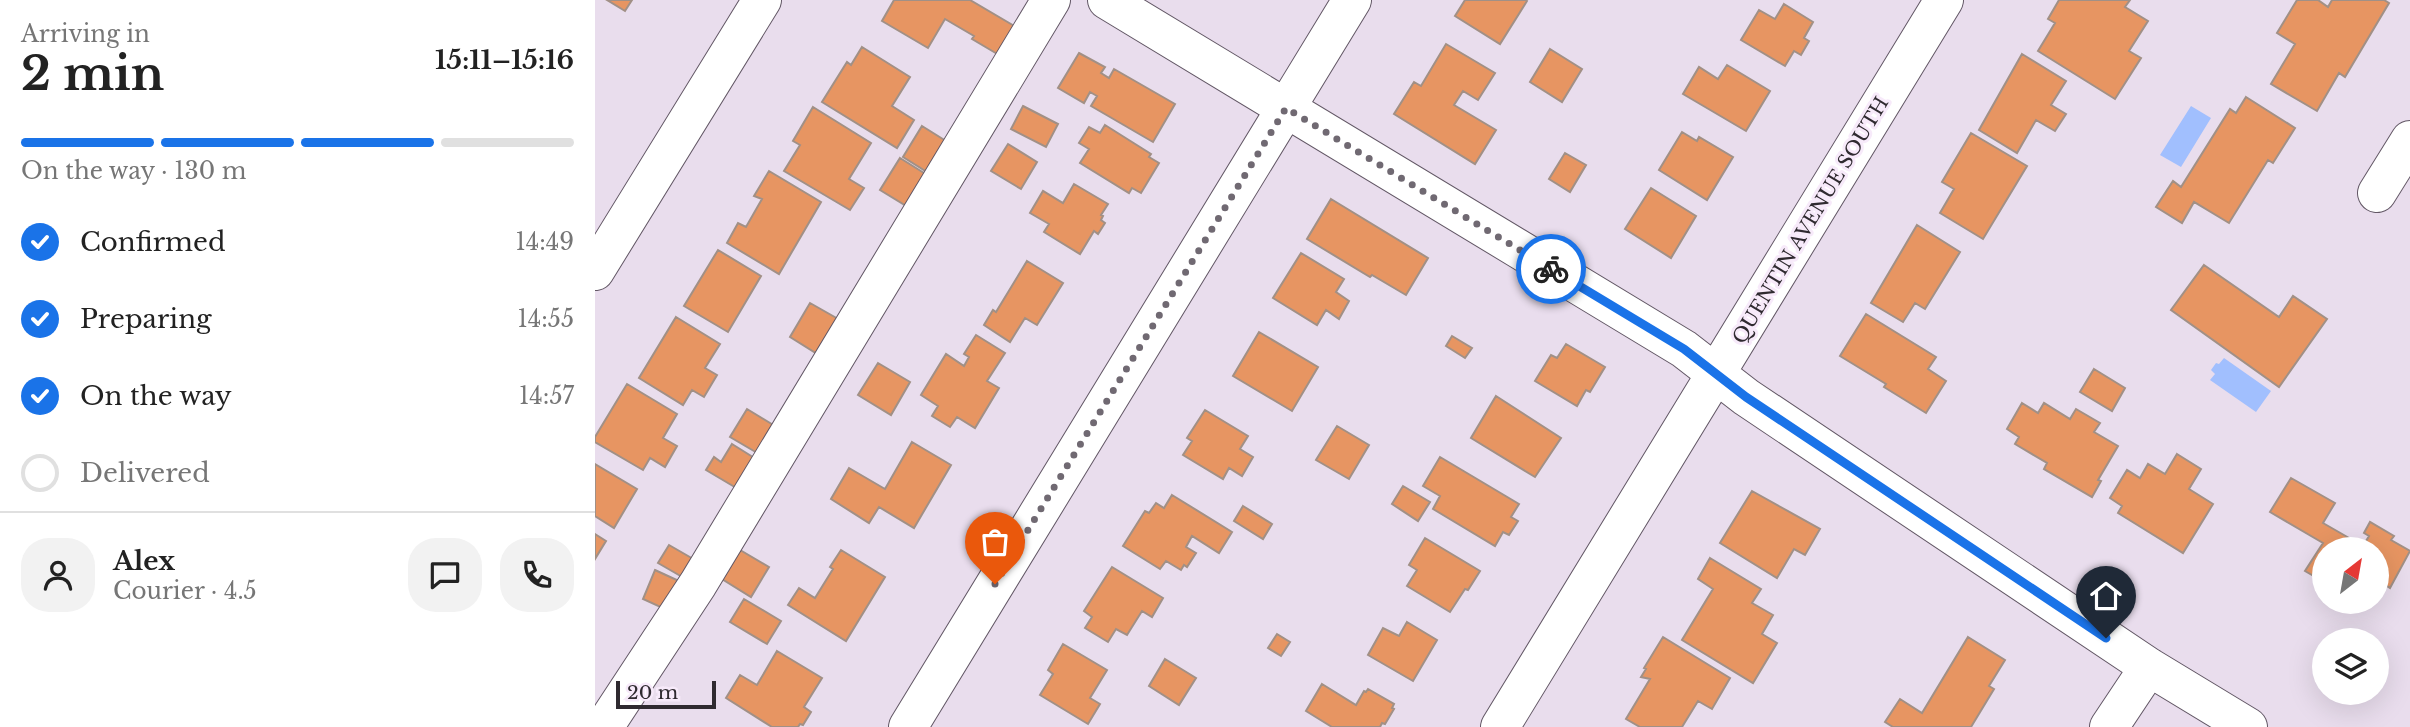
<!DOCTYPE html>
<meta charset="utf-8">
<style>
body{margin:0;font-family:"Libre Baskerville",serif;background:#f2f2f2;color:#222;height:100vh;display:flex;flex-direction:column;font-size:26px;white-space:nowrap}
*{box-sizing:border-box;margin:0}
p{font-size:23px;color:#767676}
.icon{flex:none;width:38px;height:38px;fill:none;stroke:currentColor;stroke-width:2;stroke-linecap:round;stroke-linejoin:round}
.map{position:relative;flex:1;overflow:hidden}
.side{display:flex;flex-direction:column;background:#fff;width:595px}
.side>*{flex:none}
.needle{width:46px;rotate:31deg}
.tools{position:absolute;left:1717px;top:537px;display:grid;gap:14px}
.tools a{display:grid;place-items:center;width:77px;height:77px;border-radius:50%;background:#fff;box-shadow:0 7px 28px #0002;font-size:35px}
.scale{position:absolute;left:21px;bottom:18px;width:100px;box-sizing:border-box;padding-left:7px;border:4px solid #2f2a30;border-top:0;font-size:19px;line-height:24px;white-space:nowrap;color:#2f2a30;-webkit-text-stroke:5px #f7eafa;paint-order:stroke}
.pin{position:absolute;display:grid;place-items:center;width:60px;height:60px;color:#fff;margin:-72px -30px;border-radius:50% 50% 50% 0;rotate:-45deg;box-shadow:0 0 7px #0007}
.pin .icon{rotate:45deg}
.courier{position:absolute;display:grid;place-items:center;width:70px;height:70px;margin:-35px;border:5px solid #1a73e8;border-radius:50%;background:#fff;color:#222;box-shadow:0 2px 9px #0007}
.overview em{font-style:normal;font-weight:700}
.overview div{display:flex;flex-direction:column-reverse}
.overview{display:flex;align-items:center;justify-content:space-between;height:119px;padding:0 21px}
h1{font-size:46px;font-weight:700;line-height:52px}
.bar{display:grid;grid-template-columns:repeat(4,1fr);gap:10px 7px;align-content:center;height:84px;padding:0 21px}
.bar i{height:9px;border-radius:5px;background:#e0e0e0}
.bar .current{background:#1a73e8}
.bar p{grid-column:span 4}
.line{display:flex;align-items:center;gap:18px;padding:0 21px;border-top:2px solid #e0e0e0}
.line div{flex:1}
.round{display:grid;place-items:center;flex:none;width:74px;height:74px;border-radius:28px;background:#f2f2f2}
ol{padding:0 21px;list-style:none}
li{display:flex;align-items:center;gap:21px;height:77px}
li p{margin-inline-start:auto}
li .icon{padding:7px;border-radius:50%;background:#1a73e8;color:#fff;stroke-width:4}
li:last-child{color:#767676}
li i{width:38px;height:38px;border:4px solid #e0e0e0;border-radius:50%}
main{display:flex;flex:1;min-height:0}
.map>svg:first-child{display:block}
.water{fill:#a1bffe}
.building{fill:#e79562;stroke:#a19086;stroke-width:2}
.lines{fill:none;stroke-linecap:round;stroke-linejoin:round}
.minor-casing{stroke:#625765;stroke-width:40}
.minor{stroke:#fff;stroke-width:38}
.done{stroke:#706972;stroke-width:7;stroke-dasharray:0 12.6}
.route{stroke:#1a73e8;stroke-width:9}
.labels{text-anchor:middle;stroke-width:6;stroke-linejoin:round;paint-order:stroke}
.street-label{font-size:19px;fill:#2f2a30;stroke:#f7eafa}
</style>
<main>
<section class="side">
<div class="overview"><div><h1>2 min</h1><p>Arriving in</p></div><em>15:11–15:16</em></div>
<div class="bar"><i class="current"></i><i class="current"></i><i class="current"></i><i></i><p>On the way · 130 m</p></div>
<ol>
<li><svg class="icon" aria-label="check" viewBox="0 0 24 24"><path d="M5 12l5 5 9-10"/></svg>Confirmed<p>14:49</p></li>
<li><svg class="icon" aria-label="check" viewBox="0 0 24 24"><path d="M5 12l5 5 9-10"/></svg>Preparing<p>14:55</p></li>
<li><svg class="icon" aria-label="check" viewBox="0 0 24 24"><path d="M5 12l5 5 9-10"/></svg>On the way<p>14:57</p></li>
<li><i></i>Delivered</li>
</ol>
<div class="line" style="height:126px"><a class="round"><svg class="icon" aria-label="person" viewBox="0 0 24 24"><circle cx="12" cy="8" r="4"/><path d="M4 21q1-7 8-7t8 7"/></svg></a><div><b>Alex</b><p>Courier · 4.5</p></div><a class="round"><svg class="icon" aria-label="chat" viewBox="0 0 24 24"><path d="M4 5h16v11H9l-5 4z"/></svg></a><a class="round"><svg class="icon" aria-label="phone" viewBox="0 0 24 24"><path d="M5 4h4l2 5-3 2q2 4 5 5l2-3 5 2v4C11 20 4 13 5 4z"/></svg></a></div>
</section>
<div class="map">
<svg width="1815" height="727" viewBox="0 0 1815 727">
<rect width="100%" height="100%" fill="#e9dded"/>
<path class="water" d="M 1596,106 L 1616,118 L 1586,167 L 1565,155 Z
M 1629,358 L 1676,391 L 1661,412 L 1615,380 L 1620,374 L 1616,370 L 1621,363 L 1624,364 Z"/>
<path class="building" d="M 12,0 L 37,0 L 30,11 Z
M 299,0 L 375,0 L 421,27 L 404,55 L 377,39 L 379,36 L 350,19 L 333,48 L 287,21 Z
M 870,0 L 931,0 L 932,1 L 905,44 L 860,16 Z
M 1464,0 L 1535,0 L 1530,7 L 1553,21 L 1534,51 L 1546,58 L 1520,99 L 1443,51 L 1460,23 L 1453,19 Z
M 1702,0 L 1723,0 L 1733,7 L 1737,0 L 1789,0 L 1794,3 L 1750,77 L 1744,73 L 1722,111 L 1676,84 L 1700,44 L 1682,33 Z
M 1189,4 L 1218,22 L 1209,38 L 1214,41 L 1206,55 L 1199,51 L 1190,66 L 1146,40 L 1164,10 L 1180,19 Z
M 851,44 L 900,73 L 883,100 L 868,91 L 859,105 L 901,130 L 880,164 L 799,114 L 819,82 L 826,86 Z
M 267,47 L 315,77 L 297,106 L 319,120 L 302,148 L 227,102 L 252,62 L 256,65 Z
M 955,49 L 987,69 L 967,102 L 935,82 Z
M 484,53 L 510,67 L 506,73 L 514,78 L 519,69 L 580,104 L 558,142 L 496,106 L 502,96 L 495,92 L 489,103 L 463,88 Z
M 1427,54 L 1471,81 L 1456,105 L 1471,114 L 1460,131 L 1441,120 L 1422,153 L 1384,130 Z
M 1132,65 L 1175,91 L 1151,131 L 1088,94 L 1104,67 L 1123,79 Z
M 1651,97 L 1700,128 L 1678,163 L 1673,160 L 1634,223 L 1599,202 L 1587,223 L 1561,207 L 1578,181 L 1586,187 L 1635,109 L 1641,113 Z
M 428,106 L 463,124 L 451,147 L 416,129 Z
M 218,107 L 276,143 L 254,179 L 269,188 L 255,210 L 189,171 L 205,145 L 198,141 Z
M 510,125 L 556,154 L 554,157 L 564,163 L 546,193 L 537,188 L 534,193 L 485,163 L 494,149 L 484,143 L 494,127 L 505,133 Z
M 327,126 L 359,146 L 340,177 L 308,157 Z
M 1087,132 L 1102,141 L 1104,137 L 1138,157 L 1112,200 L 1064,170 Z
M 1376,133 L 1432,166 L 1388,239 L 1345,213 L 1359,189 L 1347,182 Z
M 413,144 L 442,162 L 426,189 L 396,171 Z
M 970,153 L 991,165 L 975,192 L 954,179 Z
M 305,158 L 337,178 L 318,210 L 285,190 Z
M 174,171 L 226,202 L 184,274 L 132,243 L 143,223 L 151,227 L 167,199 L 159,196 Z
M 479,184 L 513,204 L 506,215 L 508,216 L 506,220 L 510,223 L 503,234 L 499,231 L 485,254 L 449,232 L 454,224 L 435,213 L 448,191 L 468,203 Z
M 1056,188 L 1101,216 L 1076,258 L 1030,229 Z
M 736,199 L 833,258 L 811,295 L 777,275 L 775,277 L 712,239 Z
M 1322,225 L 1365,252 L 1330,309 L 1320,303 L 1308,322 L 1276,303 Z
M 123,250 L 166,276 L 133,332 L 89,306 Z
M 706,253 L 749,279 L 741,292 L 754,301 L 744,319 L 731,310 L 722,325 L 678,298 Z
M 432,261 L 468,283 L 442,325 L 430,318 L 415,342 L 389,325 L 398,310 L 401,312 Z
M 1609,265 L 1684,317 L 1698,296 L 1732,319 L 1684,387 L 1576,310 Z
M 215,303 L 245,320 L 224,355 L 195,337 Z
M 1271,314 L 1341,357 L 1333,369 L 1351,381 L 1331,413 L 1289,387 L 1291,384 L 1245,356 Z
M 81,317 L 125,344 L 110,368 L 122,375 L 109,397 L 97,390 L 88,405 L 44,378 Z
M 664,332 L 723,367 L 697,411 L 638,376 Z
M 381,335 L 410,353 L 392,381 L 404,388 L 380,428 L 362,417 L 355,427 L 337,416 L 343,406 L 326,395 L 351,354 L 369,366 L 374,357 L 369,354 Z
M 857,336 L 877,348 L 870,358 L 851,346 Z
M 971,344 L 1010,367 L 995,392 L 991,390 L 982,406 L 940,381 L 956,355 L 962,358 Z
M 283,363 L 315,382 L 296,415 L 263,395 Z
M 1499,369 L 1530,388 L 1517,411 L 1485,392 Z
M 32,384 L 82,414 L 68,438 L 82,446 L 70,467 L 55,458 L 48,470 L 0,442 L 0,437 Z
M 901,396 L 966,438 L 940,477 L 876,438 Z
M 1427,403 L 1443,413 L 1449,403 L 1475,419 L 1481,409 L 1505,423 L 1499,432 L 1523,446 L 1503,480 L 1506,481 L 1497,497 L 1449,469 L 1452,463 L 1420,444 L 1424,437 L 1412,429 Z
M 152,409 L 180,426 L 164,454 L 135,437 Z
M 610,410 L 653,436 L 645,449 L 658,457 L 647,476 L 634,468 L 628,479 L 588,455 L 597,441 L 592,438 Z
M 742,426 L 774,445 L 754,479 L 721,460 Z
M 317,442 L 356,465 L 319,528 L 284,507 L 274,523 L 236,499 L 254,468 L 290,489 Z
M 137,444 L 161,459 L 143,489 L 111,470 L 119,457 L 126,462 Z
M 1582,454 L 1606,469 L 1594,489 L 1618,504 L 1588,553 L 1523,513 L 1527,506 L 1515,498 L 1532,470 L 1545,478 L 1553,464 L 1570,474 Z
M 845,457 L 924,504 L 916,517 L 923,521 L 914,535 L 908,532 L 900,546 L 838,509 L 845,496 L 828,486 Z
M 0,464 L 42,489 L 19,528 L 0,516 Z
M 1696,478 L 1740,503 L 1728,523 L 1768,546 L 1774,536 L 1769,533 L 1775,522 L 1799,536 L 1796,540 L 1815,551 L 1795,588 L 1789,584 L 1782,595 L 1782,550 L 1729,550 L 1729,582 L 1710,571 L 1728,543 L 1675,512 Z
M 808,486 L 835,502 L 823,521 L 797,504 Z
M 1157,491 L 1225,529 L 1210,555 L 1199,549 L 1182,578 L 1125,543 Z
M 577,495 L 637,532 L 624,553 L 597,536 L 591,547 L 601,553 L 592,567 L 589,565 L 586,570 L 571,561 L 565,569 L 528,546 L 550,511 L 554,513 L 561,503 L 569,508 Z
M 648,506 L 677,524 L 668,539 L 639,521 Z
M 0,534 L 11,541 L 0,559 Z
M 830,538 L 885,571 L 873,590 L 870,589 L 855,612 L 812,586 L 822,570 L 814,565 Z
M 74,545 L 100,560 L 89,578 L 63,563 Z
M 140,547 L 174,567 L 156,597 L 122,576 Z
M 246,550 L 290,577 L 251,641 L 193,605 L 204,588 L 220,598 L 238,569 L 235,567 Z
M 1115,558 L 1166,589 L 1157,603 L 1178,615 L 1167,634 L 1182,643 L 1158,683 L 1087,640 L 1118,589 L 1103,579 Z
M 517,567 L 568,598 L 557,617 L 547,611 L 532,635 L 521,629 L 513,642 L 490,628 L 497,617 L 489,611 Z
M 60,570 L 84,581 L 72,610 L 48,599 Z
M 149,599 L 186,621 L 172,644 L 135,622 Z
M 812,622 L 842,640 L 818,681 L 773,655 L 788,628 L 804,636 Z
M 682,634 L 695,642 L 686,656 L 673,648 Z
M 1068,637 L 1135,678 L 1117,709 L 1103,701 L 1087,727 L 1045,727 L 1031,719 L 1055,679 L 1046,677 L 1051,669 L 1049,668 Z
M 1373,637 L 1410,660 L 1394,686 L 1399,689 L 1376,727 L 1298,727 L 1290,722 L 1305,699 L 1327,713 Z
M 468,644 L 512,670 L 495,698 L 505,704 L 493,724 L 445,695 L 458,674 L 453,670 Z
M 182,651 L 227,678 L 209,707 L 216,712 L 208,725 L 205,724 L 203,727 L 177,727 L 131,698 L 145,675 L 162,685 Z
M 570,659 L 601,678 L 584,705 L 554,686 Z
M 727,684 L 761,705 L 769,691 L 771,692 L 773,689 L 799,704 L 797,708 L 799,709 L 790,724 L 787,723 L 785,727 L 737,727 L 711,711 Z"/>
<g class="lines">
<defs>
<path id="minor" d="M 512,0 L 1089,349 L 1151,397 L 1554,667 L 1653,727
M 1782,193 L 1815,140
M 0,271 L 167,0
M 9,727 L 103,584 L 456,0
M 313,727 L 757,0
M 905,727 L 1349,0
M 1514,727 L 1554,667"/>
</defs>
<use href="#minor" class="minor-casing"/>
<use href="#minor" class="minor"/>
</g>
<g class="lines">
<path class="done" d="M 400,584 L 691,108 L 956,269"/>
<path class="route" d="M 956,269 L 1089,349 L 1151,397 L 1511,638"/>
</g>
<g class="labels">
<g class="street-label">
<text transform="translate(1215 220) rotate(-59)" y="7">QUENTIN AVENUE SOUTH</text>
</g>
</g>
</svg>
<div class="tools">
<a><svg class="needle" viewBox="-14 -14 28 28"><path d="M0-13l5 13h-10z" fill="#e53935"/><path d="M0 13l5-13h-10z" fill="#767676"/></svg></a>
<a><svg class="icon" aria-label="layers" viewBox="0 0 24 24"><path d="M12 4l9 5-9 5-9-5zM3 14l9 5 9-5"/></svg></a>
</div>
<div class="scale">20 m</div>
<div class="pin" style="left:400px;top:584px;background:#ea580c"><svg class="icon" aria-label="bag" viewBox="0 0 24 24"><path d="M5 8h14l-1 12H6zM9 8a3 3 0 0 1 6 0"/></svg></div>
<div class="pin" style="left:1511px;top:638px;background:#1f2937"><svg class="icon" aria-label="home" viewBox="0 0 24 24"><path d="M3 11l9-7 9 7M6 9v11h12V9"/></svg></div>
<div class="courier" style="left:956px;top:269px"><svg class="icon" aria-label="bike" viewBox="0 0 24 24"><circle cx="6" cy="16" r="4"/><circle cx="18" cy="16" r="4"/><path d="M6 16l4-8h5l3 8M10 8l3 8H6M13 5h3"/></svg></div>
</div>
</main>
